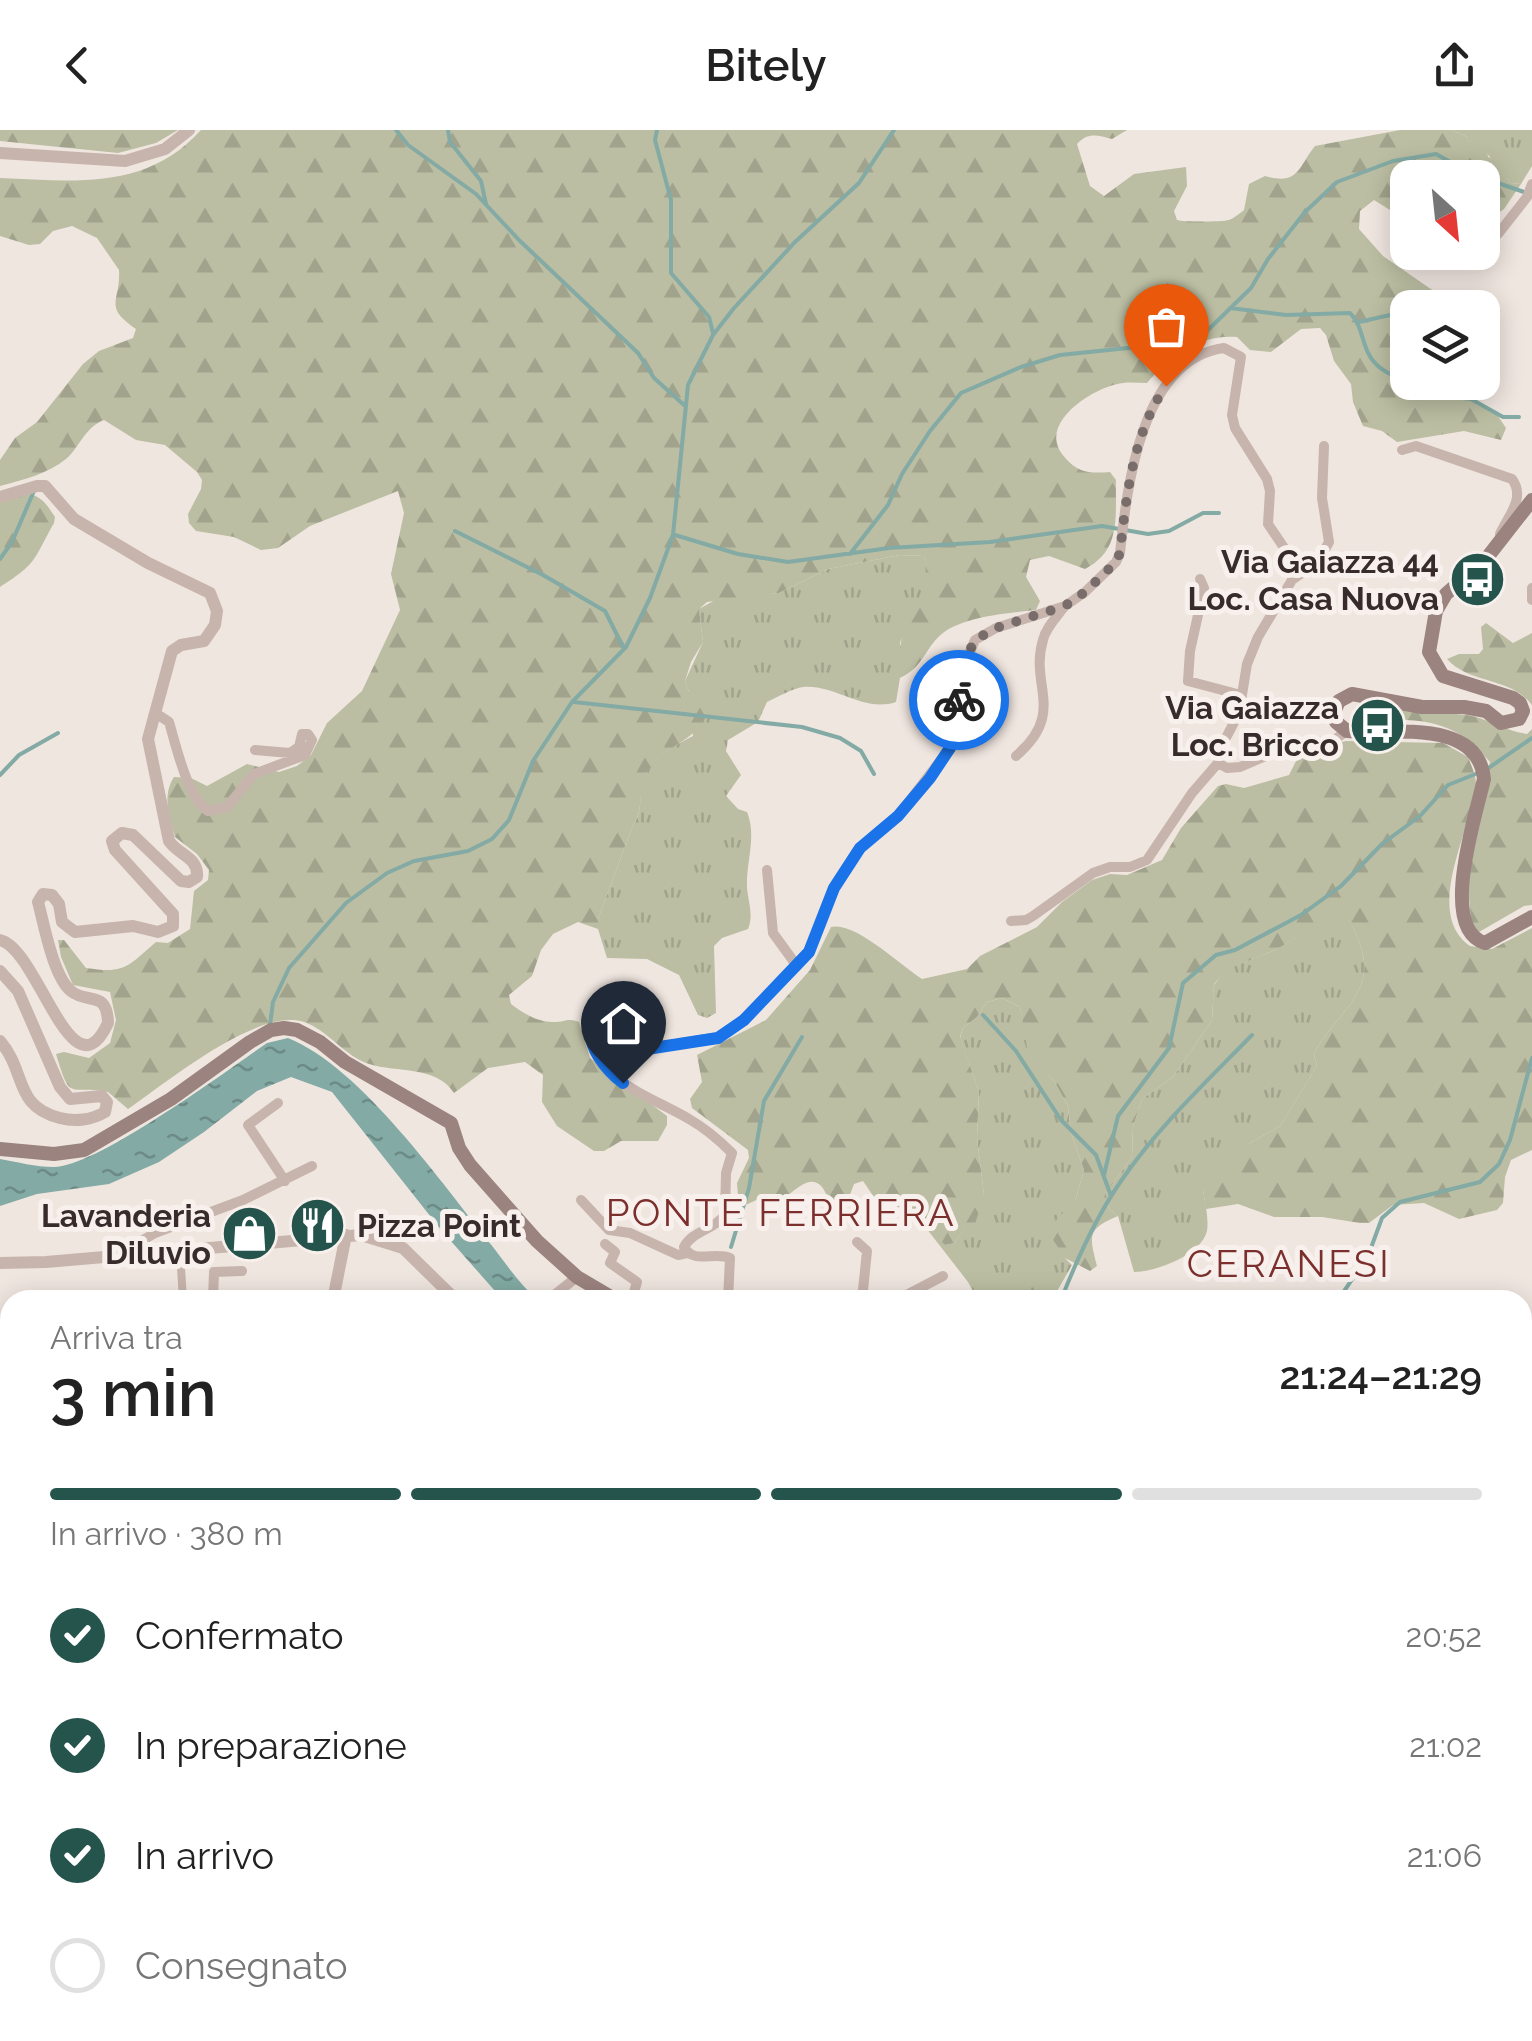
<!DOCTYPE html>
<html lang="it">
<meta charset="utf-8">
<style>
body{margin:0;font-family:Raleway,sans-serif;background:#f2f2f2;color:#222;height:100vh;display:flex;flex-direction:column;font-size:38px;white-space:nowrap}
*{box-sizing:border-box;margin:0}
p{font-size:32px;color:#767676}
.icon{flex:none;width:55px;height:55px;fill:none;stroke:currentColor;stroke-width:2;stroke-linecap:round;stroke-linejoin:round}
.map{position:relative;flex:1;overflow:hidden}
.sheet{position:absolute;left:0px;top:1160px;width:1532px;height:752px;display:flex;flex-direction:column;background:#fff;border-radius:30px 30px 0 0;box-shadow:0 5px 25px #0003}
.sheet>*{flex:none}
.needle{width:65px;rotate:153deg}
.controls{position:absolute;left:1390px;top:30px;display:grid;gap:20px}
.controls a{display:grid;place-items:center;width:110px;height:110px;border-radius:20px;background:#fff;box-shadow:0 5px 25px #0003;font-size:50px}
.pin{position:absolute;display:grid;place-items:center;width:85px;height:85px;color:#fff;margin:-102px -42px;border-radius:50% 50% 50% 0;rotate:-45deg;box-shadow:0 0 10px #0007}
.pin .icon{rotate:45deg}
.courier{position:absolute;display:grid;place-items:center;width:100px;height:100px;margin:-50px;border:8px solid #1a73e8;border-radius:50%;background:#fff;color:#222;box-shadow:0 2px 12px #0007}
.head em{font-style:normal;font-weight:600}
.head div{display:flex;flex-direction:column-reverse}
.head{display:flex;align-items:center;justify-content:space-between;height:170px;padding:0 50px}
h1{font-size:65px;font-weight:600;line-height:75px}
.bar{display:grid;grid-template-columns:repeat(4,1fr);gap:15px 10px;align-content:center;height:120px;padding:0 50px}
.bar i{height:12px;border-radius:8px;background:#e0e0e0}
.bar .current{background:#25544d}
.bar p{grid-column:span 4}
ol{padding:0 50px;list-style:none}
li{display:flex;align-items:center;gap:30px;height:110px}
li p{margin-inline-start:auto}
li .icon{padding:10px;border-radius:50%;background:#25544d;color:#fff;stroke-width:4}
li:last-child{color:#767676}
li i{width:55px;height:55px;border:5px solid #e0e0e0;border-radius:50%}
header{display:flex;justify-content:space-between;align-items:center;height:130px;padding:0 50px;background:#fff;font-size:45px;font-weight:600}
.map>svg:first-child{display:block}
.grass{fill:url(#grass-tufts)}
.forest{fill:url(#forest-firs)}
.water{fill:url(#water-ripples)}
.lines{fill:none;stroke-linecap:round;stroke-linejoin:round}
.stream{stroke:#83aaa4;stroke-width:4}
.pedestrian{stroke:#c7b4ad;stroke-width:8}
.minor{stroke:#c7b4ad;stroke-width:10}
.tertiary{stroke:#c7b4ad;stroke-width:12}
.secondary{stroke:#9b837f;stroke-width:14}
.done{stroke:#786d6a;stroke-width:10;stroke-dasharray:0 18}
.route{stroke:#1a73e8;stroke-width:12}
.labels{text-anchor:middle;stroke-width:10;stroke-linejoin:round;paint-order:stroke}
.poi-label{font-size:32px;font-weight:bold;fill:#372c2b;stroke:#f8f0ec;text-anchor:end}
.quarter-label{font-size:38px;letter-spacing:2.5px;fill:#7c302d;stroke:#f8f0ec}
</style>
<header><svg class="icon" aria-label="back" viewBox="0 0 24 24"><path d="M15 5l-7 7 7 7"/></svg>Bitely<svg class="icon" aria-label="share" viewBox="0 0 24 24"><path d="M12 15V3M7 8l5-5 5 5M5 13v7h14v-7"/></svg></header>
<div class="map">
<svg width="1532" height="1911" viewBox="0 0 1532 1911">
<defs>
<pattern id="grass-tufts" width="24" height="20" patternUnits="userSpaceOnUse" patternTransform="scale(2.5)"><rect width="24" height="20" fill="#bbbea2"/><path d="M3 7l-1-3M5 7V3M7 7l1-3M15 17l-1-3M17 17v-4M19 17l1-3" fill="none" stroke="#a1a38c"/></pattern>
<pattern id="forest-firs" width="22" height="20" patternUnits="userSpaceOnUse" patternTransform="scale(2.5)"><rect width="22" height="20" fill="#bbbea2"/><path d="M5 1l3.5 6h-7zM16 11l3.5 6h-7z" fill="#a1a38c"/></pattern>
<pattern id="water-ripples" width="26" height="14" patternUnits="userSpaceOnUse" patternTransform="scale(2.5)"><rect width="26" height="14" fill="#83aaa4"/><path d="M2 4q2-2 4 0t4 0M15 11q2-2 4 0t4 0" fill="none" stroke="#6c8b86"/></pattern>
</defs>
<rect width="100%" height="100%" fill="#f0e6e0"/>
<path class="grass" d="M 1451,0 L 1532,0 L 1532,36 L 1521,54 L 1511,53 L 1485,21 L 1468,7 Z
M 900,425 L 924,426 L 928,446 L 924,470 L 900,512 L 900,548 L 896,572 C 863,583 835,554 803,557 C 791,559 778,567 767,572 L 758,592 L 728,610 L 726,621 L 741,645 L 726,666 L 738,679 L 747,682 C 757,706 746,732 747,757 C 748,772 754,784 748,799 L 722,808 L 714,816 L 716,883 L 707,888 L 698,885 L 679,845 L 647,829 L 607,828 L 598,799 L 598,789 L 633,695 C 644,681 638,664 643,648 C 650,628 676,615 693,606 L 689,562 L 685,551 L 703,512 L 699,479 L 717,469 L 779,463 L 828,439 Z
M 1343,785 C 1353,792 1355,801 1359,812 C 1380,863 1333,885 1314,924 L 1317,936 L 1280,996 L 1250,1013 L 1203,1060 C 1205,1072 1209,1089 1207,1101 C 1201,1125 1156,1142 1134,1142 L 1118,1086 L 1109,1079 L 1106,1063 L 1132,1027 L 1133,997 L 1142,969 L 1173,947 L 1212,890 L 1214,855 L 1225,840 L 1275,820 L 1333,787 Z
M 1002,868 L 1020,877 L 1029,923 L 1054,951 L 1068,976 L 1071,1003 L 1084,1040 L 1075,1071 L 1065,1128 L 1072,1135 L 1052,1170 L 978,1170 L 968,1152 L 923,1094 L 945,1115 L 955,1113 L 984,1065 L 977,1008 L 979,962 L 960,908 L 963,898 L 977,887 L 987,872 Z
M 68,1903 L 208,1903 L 206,1907 L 212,1911 L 72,1911 Z"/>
<path class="forest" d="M 0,0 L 178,0 L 156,13 L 118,23 L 0,11 Z
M 201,0 L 1127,0 L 1112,9 C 1097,5 1088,2 1077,14 L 1090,56 L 1104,66 L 1134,44 L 1186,37 L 1187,56 L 1174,81 L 1177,90 C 1183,92 1221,92 1229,90 C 1234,88 1239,84 1244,80 L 1249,54 L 1265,46 C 1299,56 1298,37 1315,16 L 1400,0 L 1451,0 L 1468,7 L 1475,1 L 1485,6 L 1488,27 L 1505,34 L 1507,48 L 1511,53 L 1521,54 L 1504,79 L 1489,90 L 1483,83 L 1482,48 L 1408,48 L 1407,71 L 1400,81 L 1390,80 L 1374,70 L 1360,81 L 1359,99 L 1383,126 L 1441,166 L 1444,174 L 1440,177 L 1408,178 L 1407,196 C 1379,218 1400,229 1408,252 L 1439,260 L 1454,268 L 1472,270 L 1496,283 L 1506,298 L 1501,310 L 1464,301 L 1397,312 L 1382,301 L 1363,296 L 1353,272 L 1351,254 L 1334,231 L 1326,205 L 1320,198 L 1301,199 L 1271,222 L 1250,220 L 1237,207 C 1200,204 1170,226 1147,253 C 1139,253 1130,252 1123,253 C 1095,256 1038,292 1062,324 C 1076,342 1087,344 1110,342 L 1116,350 C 1115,386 1122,420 1085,439 L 1049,426 L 1030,430 L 1026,447 L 1040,471 L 1036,480 C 1010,483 965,486 943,503 C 924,518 925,536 900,548 C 900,536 898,520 902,508 C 916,474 931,467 924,426 L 900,425 L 828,439 L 779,463 L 707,472 L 699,479 L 703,512 L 691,532 L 685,551 L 689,562 L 709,579 C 697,614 665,613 647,641 C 637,658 645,679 633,695 L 598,789 L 598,799 L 578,792 L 553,804 L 541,820 L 532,846 L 509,865 L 511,874 C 523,883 537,892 552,892 C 564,893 567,887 579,892 L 590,928 L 667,986 L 667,995 L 658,1011 L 621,1011 L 604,1021 L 594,1021 L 557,996 L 542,972 L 543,945 L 525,932 L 488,938 L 454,963 C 436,935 397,943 369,934 C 344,926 328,900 304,892 C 258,877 167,952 128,979 L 108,962 C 68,954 71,974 56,924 L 64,922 L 89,928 L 110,913 L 116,890 L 110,862 L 73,855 L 61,827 L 58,810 L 64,810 L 86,838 C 125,844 127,837 156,812 L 168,813 L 190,799 L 194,761 L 208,750 L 209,740 L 197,724 L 175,707 C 169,688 162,665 174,647 L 191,648 L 207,656 L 247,634 L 279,642 L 297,636 L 311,625 L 327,593 L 362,561 L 400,480 L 391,444 L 404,383 L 398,361 L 310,396 L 278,418 L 261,420 L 234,407 L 196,401 L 189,393 L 188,384 L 201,359 L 202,350 L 197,342 L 165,315 L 136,310 L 104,290 C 84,298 80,317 66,329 C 47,344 23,350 0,356 L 0,330 L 15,308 L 37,292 L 83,234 L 99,221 L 133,208 L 136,199 C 102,176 121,172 119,140 L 97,108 L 72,96 L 53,101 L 40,114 L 29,115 L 0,106 L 0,48 C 74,51 146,61 201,0 Z
M 25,364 C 41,364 47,375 55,387 L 54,393 C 33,430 38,433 0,457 L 0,372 Z
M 1486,493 L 1513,513 L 1532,503 L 1532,575 C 1511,547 1469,554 1447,529 L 1459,524 L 1479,524 L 1483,519 L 1481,497 Z
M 1380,574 C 1409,580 1438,582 1467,585 C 1487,588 1505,601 1527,604 L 1532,599 L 1532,775 L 1524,776 L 1479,802 L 1472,801 L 1467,744 L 1490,632 C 1456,592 1431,590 1380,589 L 1374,576 Z
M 1346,611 L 1443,613 L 1468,627 C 1472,637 1477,648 1476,658 C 1470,702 1423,783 1470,816 L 1492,819 L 1532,798 L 1532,1020 L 1511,1030 L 1505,1047 L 1503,1073 L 1497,1080 L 1459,1089 L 1424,1073 L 1393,1075 L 1369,1093 L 1360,1093 L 1322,1087 L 1274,1087 L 1238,1074 L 1206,1079 L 1203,1060 L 1205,1050 L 1250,1013 L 1280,996 L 1317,936 L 1314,924 C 1333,885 1380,863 1359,812 C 1355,801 1353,792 1343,786 L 1333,788 L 1275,820 L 1226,840 L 1214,854 L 1212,890 L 1173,947 L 1142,969 L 1133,997 L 1132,1027 L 1106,1063 L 1109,1079 L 1118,1086 C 1087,1099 1089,1105 1097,1136 L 1090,1141 L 1065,1128 L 1050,1105 L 1057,1089 L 1075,1071 L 1084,1040 L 1071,1003 L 1068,976 L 1054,951 L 1028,923 L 1020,877 L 1002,868 L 987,872 L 977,887 L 963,898 L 960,907 L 979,962 L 977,1008 L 984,1065 L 975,1094 L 965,1097 L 955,1113 L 945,1115 L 902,1078 L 878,1073 L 863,1051 L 854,1054 L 845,1078 L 836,1081 C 828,1073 828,1065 822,1057 C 809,1042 794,1063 783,1068 L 765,1066 L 739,1078 L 737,1053 L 749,1028 L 748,1020 L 692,978 L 690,969 L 702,952 L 697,925 L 766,890 L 810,840 L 831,797 C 855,791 900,835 922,849 L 967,839 L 980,826 L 1037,797 L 1062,772 L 1092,750 L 1110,744 L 1127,745 L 1162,730 L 1181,698 L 1218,656 L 1226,654 L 1244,658 L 1289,645 L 1301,621 Z
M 0,1311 L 10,1312 L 10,1491 L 0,1484 Z
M 0,1630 L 10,1640 L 10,1787 L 0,1774 Z
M 208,1902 L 1255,1902 L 1255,1903 L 1253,1911 L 212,1911 L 206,1907 Z"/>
<path class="water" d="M 288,908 C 361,937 443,1055 493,1117 C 507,1135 520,1155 538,1170 L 503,1170 L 442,1101 L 332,962 L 291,947 L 257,961 L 204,1002 L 159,1032 L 109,1054 L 37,1064 L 0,1076 L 0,1029 C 17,1032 36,1037 54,1037 C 98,1036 226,941 267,913 Z"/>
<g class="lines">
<path class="stream" d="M 396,0 L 408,15 L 476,64 L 519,110 L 638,223 L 654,248 L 684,275
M 448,0 L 450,12 L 481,51 L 486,74
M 657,0 L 655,10 L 671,70 L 671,143 L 709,187 L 713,203
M 1230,178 L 1286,185 L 1350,183 C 1365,198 1361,221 1377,235 C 1385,243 1397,247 1408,251
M 1420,178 L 1450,169
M 1359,192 L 1408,181
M 1411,252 L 1446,266 L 1471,269 L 1503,287 L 1519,287
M 455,401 L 543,445 L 605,481 L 624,519
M 675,405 L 738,424 L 788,432 L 889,418 L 990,412 L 1102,396 L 1148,404 L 1169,401 L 1203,383 L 1219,383
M 850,424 L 888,375 L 902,344 L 930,301 L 961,263 L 1021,237 L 1060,225 L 1177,213 L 1207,201 L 1251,158 L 1268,129 L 1305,82 L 1337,52 L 1393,31 L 1436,24 L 1472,44 L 1524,62
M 0,429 L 12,412 L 34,361
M 574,572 L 802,597 L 840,608 L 861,621 L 874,644
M 1487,639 L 1532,608
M 0,645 L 19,625 L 58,603
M 983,885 L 1016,921 L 1061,990 L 1096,1025 L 1111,1066
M 270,895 L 273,872 L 289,838 L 346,773 L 387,743 L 414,731 L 468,721 L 492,709 L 509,690 L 533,631 L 572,572 L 626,517 L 650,468 L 673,405 L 688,255 L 713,205 L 734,178 L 795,112 L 859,53 L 894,0
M 1104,1045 L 1118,986 L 1169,918 L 1183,853 L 1216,825 L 1235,820 L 1301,785 L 1341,756 L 1382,714 L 1420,686 L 1448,655 L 1478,643
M 731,1117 L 749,1058 L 764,971 L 802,907
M 1061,1170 C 1077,1129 1096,1087 1121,1051 C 1158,997 1207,951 1252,905
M 1338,1170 L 1368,1126 L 1382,1088 L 1400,1072 L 1480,1052 L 1499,1034 L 1510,1010 L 1532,928
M 0,1646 L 10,1655
M 0,1763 L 10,1769
M 1061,1902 L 1062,1911
M 509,1911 L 510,1902
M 827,1911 L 828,1902
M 1282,1911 L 1287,1902"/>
<path class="pedestrian" d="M 180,1121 L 183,1170"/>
<path class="minor" d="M 1498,104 L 1527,67 L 1532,54
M 1402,320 L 1416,316 L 1512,349 C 1526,368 1508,386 1500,404
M 1200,449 L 1204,458 L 1190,521 L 1188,551 L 1241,565
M 1292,450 L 1318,432 L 1329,412 L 1322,368 L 1324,316
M 1532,458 L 1532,470
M 966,531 L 982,536 L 990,553 L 988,588
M 153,587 L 160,586 L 169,592 C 176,615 187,667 208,681 L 227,677 L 254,644 L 305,625 L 312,610 L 308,604 L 302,604 L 299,617 L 290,623 L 255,620
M 1016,626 C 1067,582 1029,556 1043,510 C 1046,497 1057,487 1064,477
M 767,740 L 773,803 L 797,836
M 1011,791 L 1026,790 L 1033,786 L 1093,743 L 1110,737 L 1130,737 L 1147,730 L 1192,663 L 1218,633
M 278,973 L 248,995 L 285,1051
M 581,1070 L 609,1100 L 630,1103 L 678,1125 L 687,1123
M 330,1076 L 339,1105
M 857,1112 L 867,1121 L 862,1170
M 605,1114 L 615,1122 L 610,1133 L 637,1152 L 634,1162 L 638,1170
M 137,1125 L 138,1113 L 155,1103 L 243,1070 L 312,1036
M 213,1170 L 214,1142 L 242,1141
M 548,1170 L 577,1147
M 728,1170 L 730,1128 C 714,1121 694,1135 684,1117 C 692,1101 714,1100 725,1085 L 726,1043 L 732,1023 C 719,1010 705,998 689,989 C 653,967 591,950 589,898 L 601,893 L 617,913 L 633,921 L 718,907 L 744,890 L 809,822 L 834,759 L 860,718 L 898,686 L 950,618 L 966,531 L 975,510 L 996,498 L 1065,476 L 1085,462 L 1116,432 L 1120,423 C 1127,357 1141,229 1224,218 L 1241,227 L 1232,285 L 1235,298 L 1267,349 L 1270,361 L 1268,394 L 1289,425 L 1292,437 L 1292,450 L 1258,507 L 1247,534 L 1239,583 L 1219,621 L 1218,633 L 1227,638 L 1240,637 L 1291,615 L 1334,610 L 1347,601
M 897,1170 L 943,1146"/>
<path class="tertiary" d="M 0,23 L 125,31 L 165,19 L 189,0
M 0,367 L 37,356 L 45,356 L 74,389 L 148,433 L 210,463 L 217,481 L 215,495 L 204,511 L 181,515 L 172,521 L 148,609 L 169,711 C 178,725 199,727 197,747 L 189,752 L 181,751 L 133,705 L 122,703 L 112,711 L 115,720 L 173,784 L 173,796 L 158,802 L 133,796 L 75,802 L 62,792 L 59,774 L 52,765 L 43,764 L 38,772 C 44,794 53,846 71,861 C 88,875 107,859 108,893 C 72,971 38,818 0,810
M 0,841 L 18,861 L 60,957 L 70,969 L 102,966 L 107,972 L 105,982 C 92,990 75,992 60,988 C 13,976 27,942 0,911
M 0,1133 L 46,1132 L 361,1105 L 403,1118 L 456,1170
M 333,1170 L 346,1105"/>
<path class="secondary" d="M 1532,370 L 1486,429 L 1446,464 L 1436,481 L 1429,522 L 1443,546 L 1513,568 L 1520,573 L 1523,581 L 1519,589 L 1501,593 L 1486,581 L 1464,577 L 1422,577 L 1352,564 L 1339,571 L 1333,584 L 1336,592 L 1347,601 C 1388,605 1478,587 1484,649 C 1476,685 1438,799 1485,813 L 1532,787
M 0,1019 L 54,1024 L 84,1020 L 171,969 L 250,912 L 271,900 L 284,898 L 297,900 L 320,912 L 345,932 L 451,993 L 459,1018 L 470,1035 L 537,1111 L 577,1147 L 616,1170
M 0,1210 L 10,1211
M 1522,1293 L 1532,1292
M 1522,1590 L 1532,1588"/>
</g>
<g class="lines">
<path class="done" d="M 959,570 L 968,524 L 975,510 L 996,498 L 1065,476 L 1085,462 L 1116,432 L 1120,423 C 1126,367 1133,303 1166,256"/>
<path class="route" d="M 623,953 C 607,941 585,915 592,895 L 606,896 L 617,913 L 634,921 L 718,908 L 744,890 L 809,822 L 834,758 L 860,718 L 898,686 L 930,648 L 950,618 L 959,570"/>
</g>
<defs>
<symbol id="bus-disc" viewBox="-11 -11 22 22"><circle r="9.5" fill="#25544d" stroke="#f8f0ec"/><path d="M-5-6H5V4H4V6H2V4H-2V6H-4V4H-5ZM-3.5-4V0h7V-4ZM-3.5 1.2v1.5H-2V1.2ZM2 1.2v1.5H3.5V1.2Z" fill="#fff"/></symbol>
<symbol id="restaurant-disc" viewBox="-11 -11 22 22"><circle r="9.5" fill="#25544d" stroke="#f8f0ec"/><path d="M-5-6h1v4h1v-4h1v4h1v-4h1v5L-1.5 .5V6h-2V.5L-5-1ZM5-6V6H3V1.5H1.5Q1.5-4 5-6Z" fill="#fff"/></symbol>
<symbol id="shop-disc" viewBox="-11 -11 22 22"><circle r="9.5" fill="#25544d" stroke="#f8f0ec"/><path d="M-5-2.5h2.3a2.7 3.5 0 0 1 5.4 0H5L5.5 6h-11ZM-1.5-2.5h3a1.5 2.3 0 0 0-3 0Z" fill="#fff"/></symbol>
</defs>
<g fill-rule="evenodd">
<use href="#bus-disc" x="1446" y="418" width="63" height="63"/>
<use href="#bus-disc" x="1346" y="564" width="63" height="63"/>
<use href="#restaurant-disc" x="286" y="1064" width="63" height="63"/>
<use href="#shop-disc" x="218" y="1072" width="63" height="63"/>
</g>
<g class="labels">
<g class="poi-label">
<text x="1439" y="443">Via Gaiazza 44<tspan x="1439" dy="37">Loc. Casa Nuova</tspan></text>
<text x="1339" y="589">Via Gaiazza<tspan x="1339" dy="37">Loc. Bricco</tspan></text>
<text x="211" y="1097">Lavanderia<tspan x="211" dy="37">Diluvio</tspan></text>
<text x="357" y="1107" text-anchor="start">Pizza Point</text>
</g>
<g class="quarter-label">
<text x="781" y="1096">PONTE FERRIERA</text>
<text x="1289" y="1147">CERANESI</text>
</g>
</g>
</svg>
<div class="controls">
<a><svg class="needle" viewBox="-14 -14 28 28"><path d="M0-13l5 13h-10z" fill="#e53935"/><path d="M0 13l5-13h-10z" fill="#767676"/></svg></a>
<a><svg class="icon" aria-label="layers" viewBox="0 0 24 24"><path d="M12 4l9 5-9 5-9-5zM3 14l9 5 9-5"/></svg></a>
</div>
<div class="pin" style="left:1166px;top:256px;background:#ea580c"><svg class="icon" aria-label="bag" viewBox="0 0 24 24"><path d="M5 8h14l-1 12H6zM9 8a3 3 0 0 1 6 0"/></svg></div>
<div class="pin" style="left:623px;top:953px;background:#1f2937"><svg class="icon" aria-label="home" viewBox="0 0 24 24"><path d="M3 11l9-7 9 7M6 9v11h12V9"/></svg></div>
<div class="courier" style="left:959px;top:570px"><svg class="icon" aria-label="bike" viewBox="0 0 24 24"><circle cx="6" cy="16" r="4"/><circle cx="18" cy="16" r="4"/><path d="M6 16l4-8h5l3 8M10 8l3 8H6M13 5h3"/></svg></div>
<section class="sheet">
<div class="head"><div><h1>3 min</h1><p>Arriva tra</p></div><em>21:24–21:29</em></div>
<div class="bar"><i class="current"></i><i class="current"></i><i class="current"></i><i></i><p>In arrivo · 380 m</p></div>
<ol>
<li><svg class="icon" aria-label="check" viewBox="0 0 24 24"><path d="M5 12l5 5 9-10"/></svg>Confermato<p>20:52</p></li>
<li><svg class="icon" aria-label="check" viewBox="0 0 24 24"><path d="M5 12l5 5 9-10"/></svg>In preparazione<p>21:02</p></li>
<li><svg class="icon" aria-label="check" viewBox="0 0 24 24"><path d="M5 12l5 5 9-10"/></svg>In arrivo<p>21:06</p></li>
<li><i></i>Consegnato</li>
</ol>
</section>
</div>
